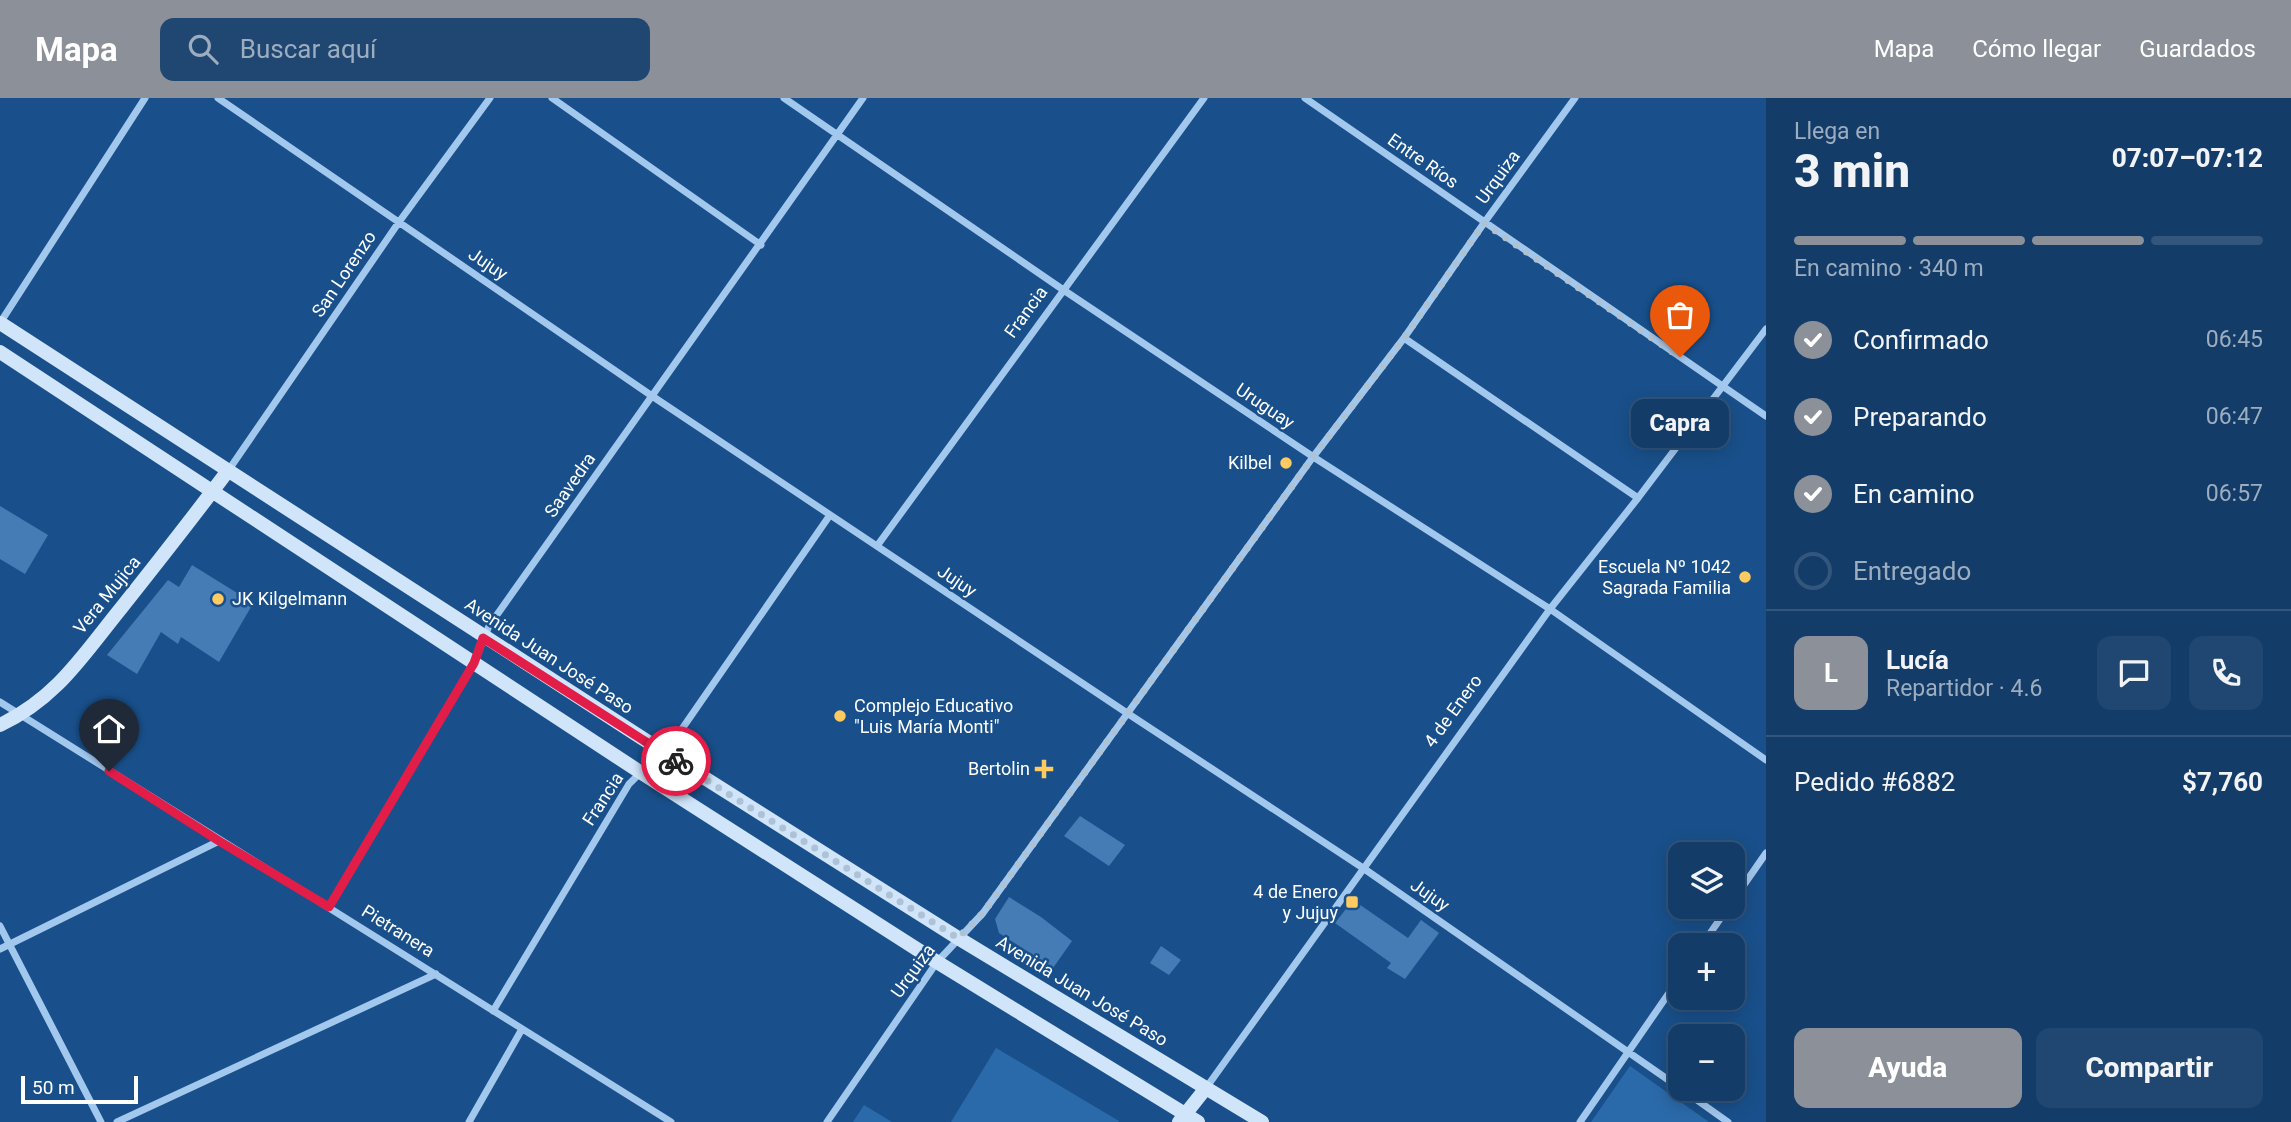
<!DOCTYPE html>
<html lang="es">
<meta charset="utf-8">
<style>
body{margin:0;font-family:Roboto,sans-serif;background:#204771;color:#f1f3f6;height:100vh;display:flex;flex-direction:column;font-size:26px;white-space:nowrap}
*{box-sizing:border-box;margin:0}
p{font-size:23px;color:#9dadc0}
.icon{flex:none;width:38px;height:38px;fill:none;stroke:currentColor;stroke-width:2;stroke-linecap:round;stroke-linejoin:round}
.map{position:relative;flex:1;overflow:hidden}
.details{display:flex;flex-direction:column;background:#133c68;width:525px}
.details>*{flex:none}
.buttons{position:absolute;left:1668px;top:744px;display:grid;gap:14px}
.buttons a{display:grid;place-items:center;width:77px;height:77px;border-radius:14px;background:#133c68;box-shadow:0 4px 18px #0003,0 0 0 2px #32567c;font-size:35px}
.scale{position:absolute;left:21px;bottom:18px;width:117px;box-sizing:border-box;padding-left:7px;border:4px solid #fff;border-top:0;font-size:19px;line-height:24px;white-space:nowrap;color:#fff;-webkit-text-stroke:5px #19508b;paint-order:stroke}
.pin{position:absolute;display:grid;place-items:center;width:60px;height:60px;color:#fff;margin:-72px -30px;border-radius:50% 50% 50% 0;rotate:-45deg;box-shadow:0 0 7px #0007}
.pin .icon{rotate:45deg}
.courier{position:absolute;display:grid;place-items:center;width:70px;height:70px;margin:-35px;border:5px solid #e11d48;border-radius:50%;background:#fff;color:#222;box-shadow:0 2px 9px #0007}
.bubble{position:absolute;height:49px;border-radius:14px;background:#133c68;box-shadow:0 4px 18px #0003,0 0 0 2px #32567c;font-size:23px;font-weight:800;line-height:49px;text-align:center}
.summary em{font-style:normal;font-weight:800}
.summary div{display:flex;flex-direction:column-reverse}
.summary{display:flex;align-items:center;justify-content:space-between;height:119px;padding:0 28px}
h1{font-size:46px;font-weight:800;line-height:52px}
.bar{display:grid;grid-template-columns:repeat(4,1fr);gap:10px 7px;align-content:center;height:84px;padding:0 28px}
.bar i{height:9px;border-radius:5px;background:#32567c}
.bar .active{background:#8c9099}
.bar p{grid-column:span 4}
.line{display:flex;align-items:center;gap:18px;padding:0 28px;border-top:2px solid #32567c}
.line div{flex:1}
.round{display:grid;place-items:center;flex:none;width:74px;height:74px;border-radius:14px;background:#204771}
ol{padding:0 28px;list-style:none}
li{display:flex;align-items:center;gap:21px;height:77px}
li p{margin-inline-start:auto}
li .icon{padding:7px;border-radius:50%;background:#8c9099;color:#fff;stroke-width:4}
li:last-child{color:#9dadc0}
li i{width:38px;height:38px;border:4px solid #32567c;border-radius:50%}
.button{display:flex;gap:14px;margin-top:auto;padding:14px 28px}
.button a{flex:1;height:80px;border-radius:14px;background:#8c9099;color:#fff;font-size:28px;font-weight:800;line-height:80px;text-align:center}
.button a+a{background:#204771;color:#f1f3f6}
header{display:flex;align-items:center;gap:42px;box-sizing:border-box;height:98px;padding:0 35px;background:#8c9099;color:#fff}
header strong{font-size:33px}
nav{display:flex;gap:38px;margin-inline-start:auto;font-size:24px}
.search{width:490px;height:63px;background:#204771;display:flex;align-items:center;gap:18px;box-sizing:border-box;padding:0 24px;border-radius:14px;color:#9dadc0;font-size:26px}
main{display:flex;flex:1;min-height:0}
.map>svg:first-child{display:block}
.green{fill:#2b6aaa}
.building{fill:#457cb6}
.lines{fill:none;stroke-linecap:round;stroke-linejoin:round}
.street{stroke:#a3c8ee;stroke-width:7}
.secondary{stroke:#d0e4fa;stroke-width:14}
.done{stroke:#aec2d6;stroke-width:7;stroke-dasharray:0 12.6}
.route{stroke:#e11d48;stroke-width:9}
.poi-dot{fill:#ffca60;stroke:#19508b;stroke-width:2.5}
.labels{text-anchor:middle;stroke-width:5;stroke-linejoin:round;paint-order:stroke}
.street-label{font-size:18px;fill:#fff;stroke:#19508b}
.poi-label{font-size:18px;fill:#fff;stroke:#19508b;text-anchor:end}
</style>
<header>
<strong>Mapa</strong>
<div class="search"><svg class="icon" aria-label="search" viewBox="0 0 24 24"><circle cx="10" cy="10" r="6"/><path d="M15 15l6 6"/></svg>Buscar aquí</div>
<nav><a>Mapa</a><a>Cómo llegar</a><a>Guardados</a></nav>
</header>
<main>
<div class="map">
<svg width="1766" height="1024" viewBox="0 0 1766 1024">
<rect width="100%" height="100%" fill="#19508b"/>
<path class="green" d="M 996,950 L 1119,1023 L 1118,1024 L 951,1024 Z
M 1630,968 L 1709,1024 L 1591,1024 Z
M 864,1007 L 892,1024 L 853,1024 Z"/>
<path class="building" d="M 0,408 L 48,437 L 25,476 L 0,461 Z
M 192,467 L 242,498 L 239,502 L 251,509 L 219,564 L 181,539 L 178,546 L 161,534 L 137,576 L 107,557 L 168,482 L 179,489 Z
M 1080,718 L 1125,747 L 1109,768 L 1064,738 Z
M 1009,799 L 1041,819 L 1072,843 L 1053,870 L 999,835 L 995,821 Z
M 1353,802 L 1408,840 L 1421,822 L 1439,835 L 1405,881 L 1387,870 L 1391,865 L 1335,825 Z
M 1161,848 L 1181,862 L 1169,877 L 1150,865 Z"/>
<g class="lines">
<path class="street" d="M 218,0 L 652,298 L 1127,615 L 1363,770 L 1680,990
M 552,0 L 761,147
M 784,0 L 1062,191 L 1315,360 L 1550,511 L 1766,662
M 1305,0 L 1766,318
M 0,225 L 145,0
M 1404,240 L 1638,400
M 228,373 L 399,124 L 490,0
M 877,448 L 1204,0
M 0,604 L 671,1024
M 1732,804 L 1766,755
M 329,809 L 474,565 L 489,528 L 863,0
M 0,828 L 101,1024
M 1702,847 L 1729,808
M 0,851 L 219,743
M 493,913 L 629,686 L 675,641 L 830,417
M 1206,990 L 1550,511 L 1638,400 L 1766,231
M 1680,990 L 1728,1024
M 117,1024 L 436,876
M 469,1024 L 522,931
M 827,1024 L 937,864 L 983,815 L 1313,359 L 1404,240 L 1484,125 L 1575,0
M 1580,1024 L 1680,879"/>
<path class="secondary" d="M 0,225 L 662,653 L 958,840 L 1262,1024
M 0,254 L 640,674 L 937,864 L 1198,1024
M 0,627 C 57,600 83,557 122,509 C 157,465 193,419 227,374
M 1179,1024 L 1206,990"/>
</g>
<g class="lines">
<path class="done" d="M 676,663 L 958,840 L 983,815 L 1313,359 L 1404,240 L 1484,125 L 1680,259"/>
<path class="route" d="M 109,673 L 219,743 L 329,809 L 474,565 L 483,540 L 676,663"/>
</g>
<g class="poi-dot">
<circle cx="1286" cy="365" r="7"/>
<circle cx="1745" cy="479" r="7"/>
<circle cx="218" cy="501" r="7"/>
<circle cx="840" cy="618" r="7"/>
<path d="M1040.5 660.5h7v7h7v7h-7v7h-7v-7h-7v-7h7z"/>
<rect x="1345" y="797" width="14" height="14" rx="3.5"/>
</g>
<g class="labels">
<g class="street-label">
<text transform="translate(1423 63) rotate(35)" y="6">Entre Ríos</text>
<text transform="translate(1498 79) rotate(-54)" y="6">Urquiza</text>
<text transform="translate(488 166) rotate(34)" y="6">Jujuy</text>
<text transform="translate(344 176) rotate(-56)" y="6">San Lorenzo</text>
<text transform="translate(1026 214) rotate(-54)" y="6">Francia</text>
<text transform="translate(1265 308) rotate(34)" y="6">Uruguay</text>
<text transform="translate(570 387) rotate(-55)" y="6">Saavedra</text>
<text transform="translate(957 483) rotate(34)" y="6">Jujuy</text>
<text transform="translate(107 497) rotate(-51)" y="6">Vera Mujica</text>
<text transform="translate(549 558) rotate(33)" y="6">Avenida Juan José Paso</text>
<text transform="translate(1453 613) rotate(-54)" y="6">4 de Enero</text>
<text transform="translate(603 701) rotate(-57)" y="6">Francia</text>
<text transform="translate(1430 797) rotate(35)" y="6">Jujuy</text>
<text transform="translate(398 833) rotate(32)" y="6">Pietranera</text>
<text transform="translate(913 873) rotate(-54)" y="6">Urquiza</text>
<text transform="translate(1082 893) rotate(31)" y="6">Avenida Juan José Paso</text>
</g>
<g class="poi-label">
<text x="1272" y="371">Kilbel</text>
<text x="1731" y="475">Escuela Nº 1042<tspan x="1731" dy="21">Sagrada Familia</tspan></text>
<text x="232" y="507" text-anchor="start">JK Kilgelmann</text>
<text x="854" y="614" text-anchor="start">Complejo Educativo<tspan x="854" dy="21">"Luis María Monti"</tspan></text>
<text x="1030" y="677">Bertolin</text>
<text x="1338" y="800">4 de Enero<tspan x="1338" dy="21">y Jujuy</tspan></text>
</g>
</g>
</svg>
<div class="buttons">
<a><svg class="icon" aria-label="layers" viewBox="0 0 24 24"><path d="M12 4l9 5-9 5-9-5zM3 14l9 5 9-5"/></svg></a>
<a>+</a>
<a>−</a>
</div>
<div class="scale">50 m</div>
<div class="pin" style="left:1680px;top:259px;background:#ea580c"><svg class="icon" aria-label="bag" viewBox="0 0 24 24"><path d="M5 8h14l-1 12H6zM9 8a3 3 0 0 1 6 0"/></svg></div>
<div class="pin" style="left:109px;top:673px;background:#1f2937"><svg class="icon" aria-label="home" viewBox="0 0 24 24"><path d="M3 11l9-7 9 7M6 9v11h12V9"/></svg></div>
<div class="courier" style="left:676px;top:663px"><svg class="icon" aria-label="bike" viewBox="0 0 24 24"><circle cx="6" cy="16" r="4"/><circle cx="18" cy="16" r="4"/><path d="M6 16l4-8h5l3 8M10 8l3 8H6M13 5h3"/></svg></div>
<div class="bubble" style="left:1631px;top:301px;width:98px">Capra</div>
</div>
<section class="details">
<div class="summary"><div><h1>3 min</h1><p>Llega en</p></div><em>07:07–07:12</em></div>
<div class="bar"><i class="active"></i><i class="active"></i><i class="active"></i><i></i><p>En camino · 340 m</p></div>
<ol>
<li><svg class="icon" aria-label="check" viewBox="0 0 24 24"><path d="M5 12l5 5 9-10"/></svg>Confirmado<p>06:45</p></li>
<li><svg class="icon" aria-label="check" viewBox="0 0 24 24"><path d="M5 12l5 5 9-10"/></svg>Preparando<p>06:47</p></li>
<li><svg class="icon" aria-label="check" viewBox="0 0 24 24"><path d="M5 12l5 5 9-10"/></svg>En camino<p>06:57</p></li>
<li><i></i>Entregado</li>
</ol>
<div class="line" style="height:126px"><b class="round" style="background:#8c9099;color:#fff">L</b><div><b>Lucía</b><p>Repartidor · 4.6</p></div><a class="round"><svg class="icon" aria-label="chat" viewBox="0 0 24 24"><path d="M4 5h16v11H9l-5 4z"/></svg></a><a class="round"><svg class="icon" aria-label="phone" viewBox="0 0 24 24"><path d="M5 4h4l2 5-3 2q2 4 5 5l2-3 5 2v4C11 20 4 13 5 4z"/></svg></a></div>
<div class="line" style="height:91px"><div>Pedido #6882</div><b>$7,760</b></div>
<div class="button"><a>Ayuda</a><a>Compartir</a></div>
</section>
</main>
